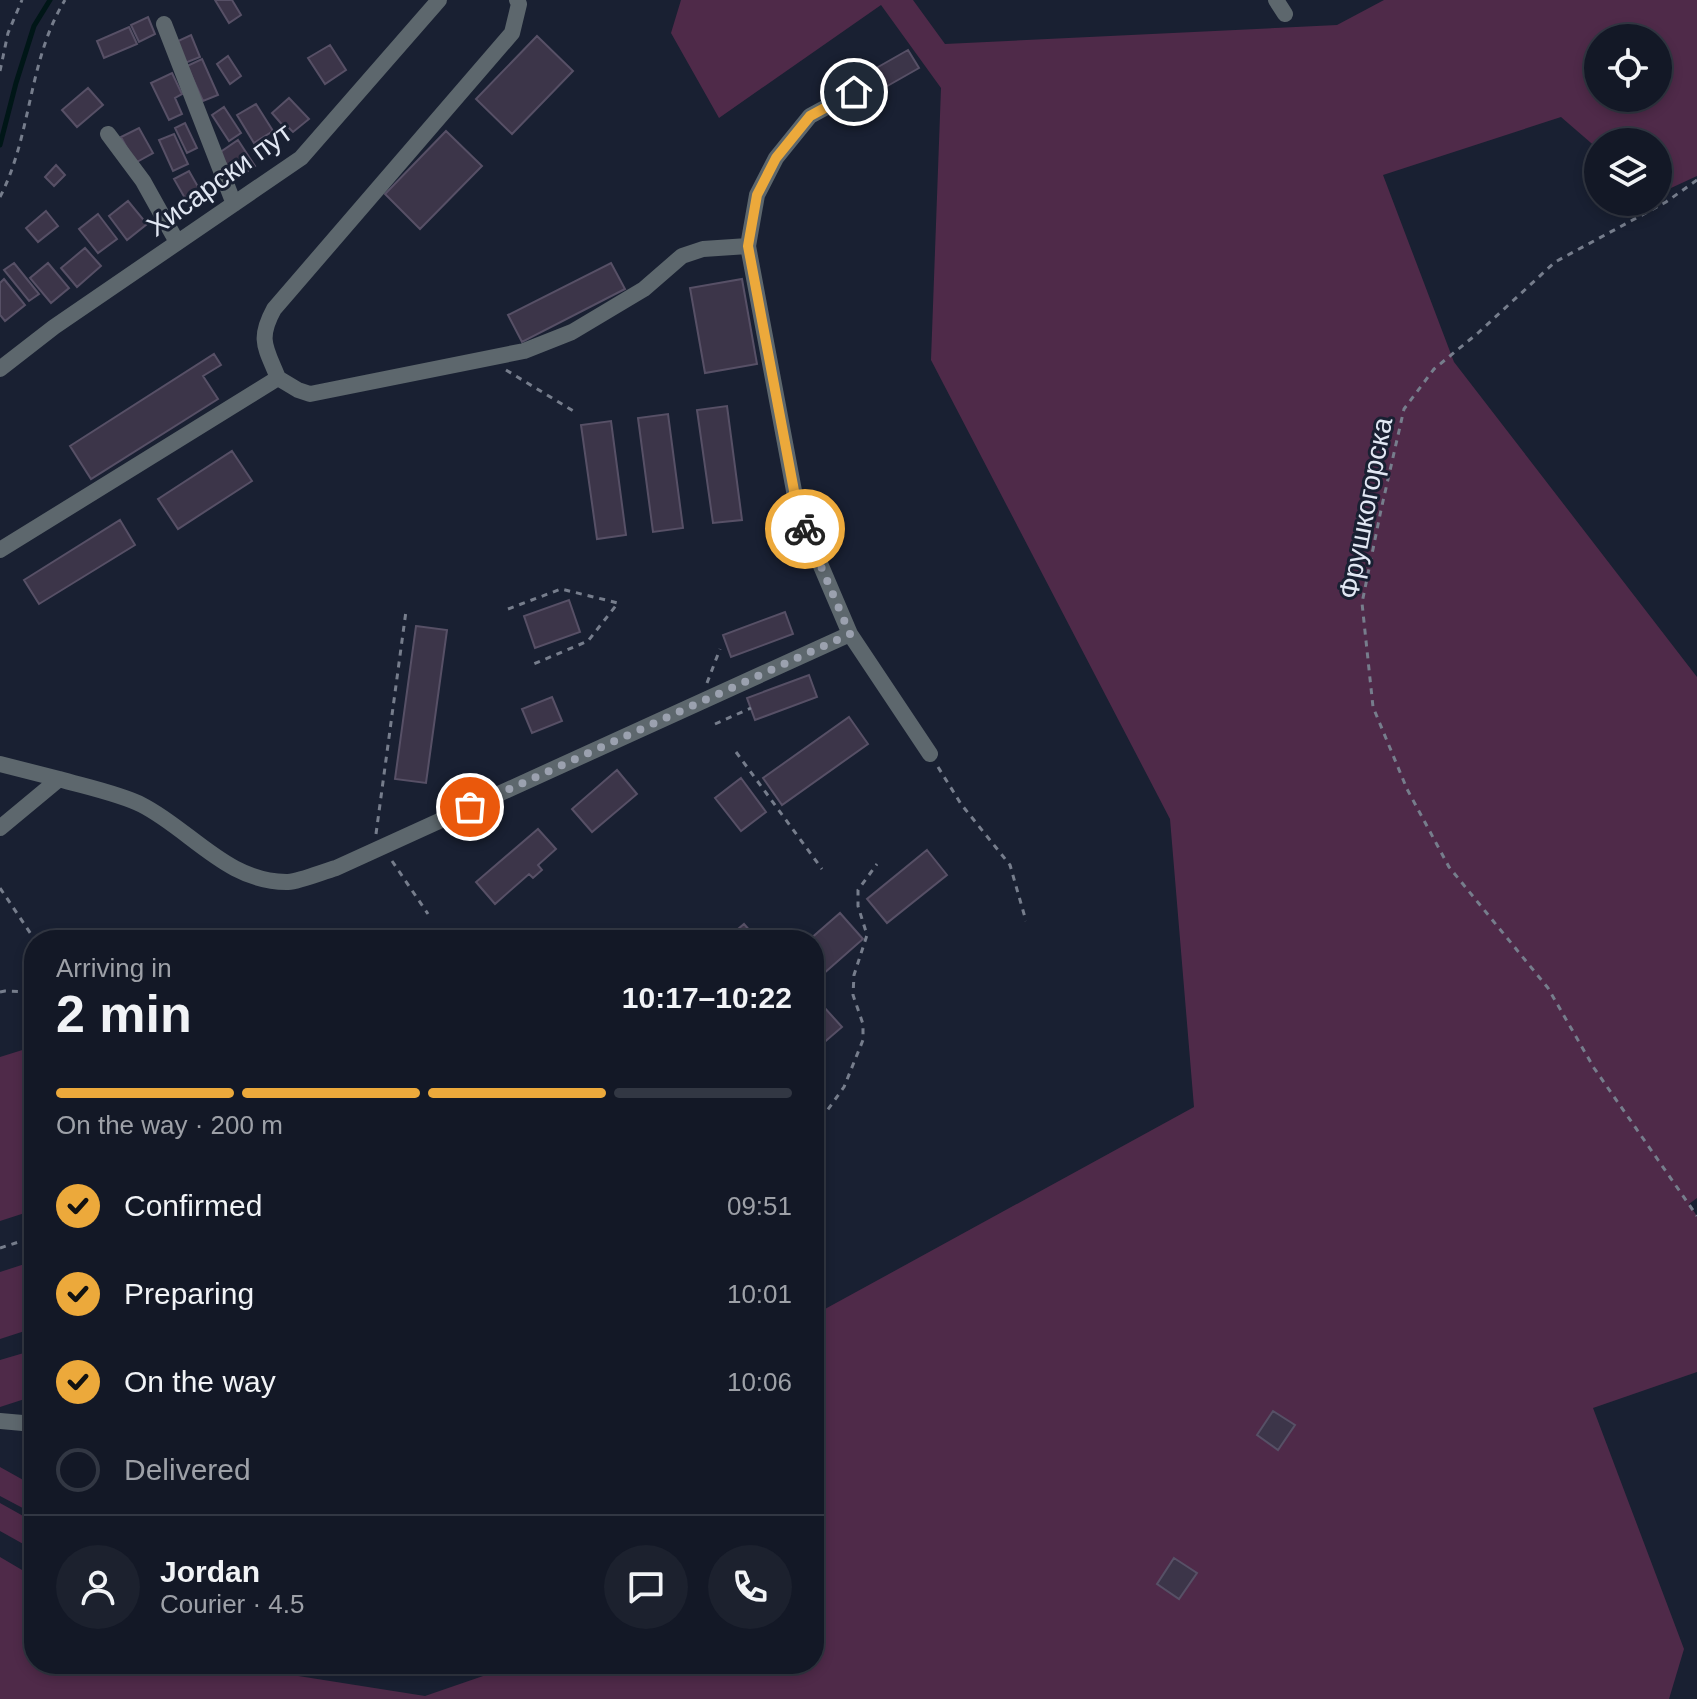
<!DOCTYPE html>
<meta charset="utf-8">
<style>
body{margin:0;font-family:Helvetica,sans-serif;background:#1c212e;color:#f1f3f6;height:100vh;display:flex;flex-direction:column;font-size:30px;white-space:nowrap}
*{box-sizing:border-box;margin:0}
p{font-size:26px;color:#9da0a7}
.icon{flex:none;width:44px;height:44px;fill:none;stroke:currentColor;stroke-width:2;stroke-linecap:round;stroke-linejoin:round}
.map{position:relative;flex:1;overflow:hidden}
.panel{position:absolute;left:24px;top:930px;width:800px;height:744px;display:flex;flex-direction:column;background:#131826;border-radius:32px;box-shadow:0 4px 12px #0003,0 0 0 2px #323743}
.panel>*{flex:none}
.buttons{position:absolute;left:1584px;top:24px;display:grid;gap:16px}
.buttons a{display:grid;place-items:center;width:88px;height:88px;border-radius:50%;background:#131826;box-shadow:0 4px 12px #0003,0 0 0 2px #323743;font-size:40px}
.pin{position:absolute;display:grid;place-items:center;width:68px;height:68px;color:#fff;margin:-34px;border:4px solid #fff;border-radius:50%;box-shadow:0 2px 8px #0007}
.courier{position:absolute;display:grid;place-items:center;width:80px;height:80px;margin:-40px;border:6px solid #eca93b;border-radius:50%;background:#fff;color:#222;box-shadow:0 2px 10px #0007}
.head em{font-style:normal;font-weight:700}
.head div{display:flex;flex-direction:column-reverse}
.head{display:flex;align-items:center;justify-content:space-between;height:136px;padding:0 32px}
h1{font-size:52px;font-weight:700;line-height:60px}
.bar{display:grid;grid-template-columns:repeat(4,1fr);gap:12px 8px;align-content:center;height:96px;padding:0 32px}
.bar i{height:10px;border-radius:6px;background:#323743}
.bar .current{background:#eca93b}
.bar p{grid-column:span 4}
.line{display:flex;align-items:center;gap:20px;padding:0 32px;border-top:2px solid #323743}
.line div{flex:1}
.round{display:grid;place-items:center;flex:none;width:84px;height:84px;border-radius:42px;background:#1c212e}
ol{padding:0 32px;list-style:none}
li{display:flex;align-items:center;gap:24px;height:88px}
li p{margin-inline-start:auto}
li .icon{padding:8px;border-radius:50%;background:#eca93b;color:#111;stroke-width:4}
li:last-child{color:#9da0a7}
li i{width:44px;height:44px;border:4px solid #323743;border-radius:50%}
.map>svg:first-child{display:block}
.green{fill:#4f2a49;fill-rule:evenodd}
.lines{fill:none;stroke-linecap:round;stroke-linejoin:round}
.stream{stroke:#001617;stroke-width:5}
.building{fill:#3c3549;stroke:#575066;stroke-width:2}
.path{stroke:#767d8c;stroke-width:3;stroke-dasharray:6 6;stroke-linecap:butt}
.minor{stroke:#5d676d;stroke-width:16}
.done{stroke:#9ba1af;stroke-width:8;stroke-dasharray:0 14.4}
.route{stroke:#eca93b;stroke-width:10}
.labels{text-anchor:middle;stroke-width:6;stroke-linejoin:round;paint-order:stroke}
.street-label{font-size:28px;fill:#e1e7f3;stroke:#192032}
</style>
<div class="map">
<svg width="1697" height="1699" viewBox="0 0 1697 1699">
<rect width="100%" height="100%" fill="#192032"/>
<path class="green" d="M 681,0 L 913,0 L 945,44 L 1337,25 L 1384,0 L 1697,0 L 1697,176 L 1658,194 L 1658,142 L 1598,142 L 1598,149 L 1561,117 L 1383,175 L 1454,362 L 1697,677 L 1697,1198 L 1689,1204 L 1697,1216 L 1697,1372 L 1593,1408 L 1684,1649 L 1669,1699 L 0,1699 L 0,1557 L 34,1577 L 34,1664 L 223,1664 L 425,1696 L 518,1664 L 814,1664 L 814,1336 L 825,1309 L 1194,1107 L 1170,819 L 931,360 L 941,88 L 881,5 L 719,118 L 671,33 ZM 1598,38 L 1658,38 L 1658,98 L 1598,98 Z
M 32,1047 L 34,1055 L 34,1210 L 0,1221 L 0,1057 Z
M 34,1261 L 34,1328 L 0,1339 L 0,1272 Z
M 34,1350 L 34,1396 L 0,1407 L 0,1360 Z
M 0,1467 L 34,1486 L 34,1514 L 0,1496 Z
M 0,1503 L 34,1522 L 34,1550 L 0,1531 Z"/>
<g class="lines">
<path class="stream" d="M 0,145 L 16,83 L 34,26 L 50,0"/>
</g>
<path class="building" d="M 215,0 L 232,0 L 241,15 L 229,23 Z
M 148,17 L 155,34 L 139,42 L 131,25 Z
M 129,27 L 137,44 L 104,58 L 97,41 Z
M 191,35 L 200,57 L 185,63 L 176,42 Z
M 537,36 L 573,71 L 512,134 L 476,99 Z
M 330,45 L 346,70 L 325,84 L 308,58 Z
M 908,50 L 919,68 L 868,97 L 857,79 Z
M 228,56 L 241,76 L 230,84 L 217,64 Z
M 202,59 L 218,95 L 203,101 L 187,66 Z
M 172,73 L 182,94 L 175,98 L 182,114 L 169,120 L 151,83 Z
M 88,88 L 103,105 L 77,127 L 62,110 Z
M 289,98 L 309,119 L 293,132 L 287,126 L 285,128 L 272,113 Z
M 256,104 L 273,131 L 254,143 L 237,115 Z
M 224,107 L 241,133 L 229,141 L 212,115 Z
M 185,123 L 197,148 L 187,153 L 175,128 Z
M 139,128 L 153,153 L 135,163 L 121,137 Z
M 446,131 L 482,166 L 420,229 L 385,194 Z
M 174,134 L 188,164 L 173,171 L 159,140 Z
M 238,140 L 255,166 L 242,175 L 239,171 L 233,174 L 219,153 Z
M 56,165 L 65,175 L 54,186 L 45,177 Z
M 189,171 L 205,199 L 190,207 L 174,179 Z
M 128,201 L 147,224 L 127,240 L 109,216 Z
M 46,211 L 58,226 L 38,242 L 26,228 Z
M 98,214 L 117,239 L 98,253 L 79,229 Z
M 85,248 L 101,266 L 77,287 L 61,268 Z
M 14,263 L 39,294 L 29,301 L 4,270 Z
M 48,263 L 69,288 L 51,303 L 30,278 Z
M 611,263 L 625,289 L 522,342 L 508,315 Z
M 4,279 L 25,305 L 5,321 L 0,315 L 0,283 Z
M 742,279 L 757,364 L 705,373 L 690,288 Z
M 214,354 L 221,365 L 203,376 L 218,399 L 91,479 L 70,446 Z
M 727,406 L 742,520 L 713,523 L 697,410 Z
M 668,414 L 683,528 L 653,532 L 638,418 Z
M 611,421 L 626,535 L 597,539 L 581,425 Z
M 232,451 L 252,481 L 178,529 L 158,499 Z
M 120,520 L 135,545 L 39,604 L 24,580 Z
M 569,600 L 580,632 L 535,648 L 524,616 Z
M 785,612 L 793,634 L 731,657 L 723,635 Z
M 416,626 L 447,630 L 426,783 L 395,779 Z
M 809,675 L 817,697 L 755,720 L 747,698 Z
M 552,697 L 562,721 L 532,733 L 522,709 Z
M 849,717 L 868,744 L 782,805 L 763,778 Z
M 617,770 L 637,794 L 592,832 L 572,809 Z
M 741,778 L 766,812 L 741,831 L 715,798 Z
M 538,829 L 556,849 L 538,865 L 542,870 L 533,878 L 529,874 L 495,904 L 476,882 Z
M 927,850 L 947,875 L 887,923 L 867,899 Z
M 840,913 L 863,939 L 814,982 L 814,940 L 809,940 Z
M 744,924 L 758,940 L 725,940 Z
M 814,996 L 842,1027 L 814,1051 Z
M 1273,1411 L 1295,1425 L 1278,1450 L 1257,1435 Z
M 1174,1558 L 1197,1573 L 1179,1599 L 1157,1584 Z"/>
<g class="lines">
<path class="path" d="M 0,71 L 8,33 L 22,0
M 1697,180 L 1666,202 L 1555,262 L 1478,333 L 1434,369 L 1404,409 L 1381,510 L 1362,603 L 1373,707 L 1407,789 L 1449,867 L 1548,988 L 1594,1068 L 1697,1216
M 0,197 C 32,135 28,60 65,0
M 506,370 L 575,412
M 508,609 L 561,589 L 618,603 L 588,641 L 529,666
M 707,683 L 720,649
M 715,724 L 751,708
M 736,752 L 822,869
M 938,767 L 961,804 L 1010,865 L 1026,921
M 376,834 L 406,611
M 392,861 L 428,914
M 0,888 L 35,940
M 0,992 L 5,991 L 34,992
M 814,1129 L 844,1087 L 863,1040 L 863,1024 L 853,995 L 854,975 L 867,935 L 858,906 L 858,890 L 877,864
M 0,1248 L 34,1237"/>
<path class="minor" d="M 1276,0 L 1285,14
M 164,24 L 234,204
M 854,92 L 810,116 L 776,158 L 757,195 L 748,246 L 798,512 L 850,634 L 930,754
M 108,134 L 143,181 L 177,242
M 0,369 L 54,327 L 301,158 L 439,0
M 278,378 L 298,390 L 310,394 L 524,351 L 572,332 L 644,289 L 682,256 L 703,249 L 748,246
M 0,550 L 278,378 C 266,348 257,340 274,309 L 512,33 L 519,4 L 517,0
M 0,764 L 59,779 L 0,828
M 59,779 C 83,786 121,794 142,805 C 191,830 228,883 288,882 C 301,881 322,872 336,868 L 850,634
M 0,1421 L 34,1424"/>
</g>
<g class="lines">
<path class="done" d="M 470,807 L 850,634 L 805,529"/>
<path class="route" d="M 805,529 L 798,512 L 748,246 L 757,195 L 776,158 L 810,116 L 854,92"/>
</g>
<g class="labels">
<g class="street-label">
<text transform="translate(219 179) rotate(-36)" y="10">Хисарски пут</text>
<text transform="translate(1365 508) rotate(-79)" y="10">Фрушкогорска</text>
</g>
</g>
</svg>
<div class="buttons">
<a><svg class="icon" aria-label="locate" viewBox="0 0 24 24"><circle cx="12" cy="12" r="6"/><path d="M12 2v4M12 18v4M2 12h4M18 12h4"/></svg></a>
<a><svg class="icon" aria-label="layers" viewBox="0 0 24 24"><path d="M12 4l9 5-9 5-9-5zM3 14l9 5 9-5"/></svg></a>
</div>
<div class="pin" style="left:470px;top:807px;background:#ea580c"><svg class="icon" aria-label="bag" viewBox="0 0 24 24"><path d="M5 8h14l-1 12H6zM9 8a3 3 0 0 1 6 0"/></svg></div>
<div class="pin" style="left:854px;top:92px;background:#1f2937"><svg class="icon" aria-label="home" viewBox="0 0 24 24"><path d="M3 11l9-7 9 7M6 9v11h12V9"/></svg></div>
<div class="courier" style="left:805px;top:529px"><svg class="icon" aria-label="bike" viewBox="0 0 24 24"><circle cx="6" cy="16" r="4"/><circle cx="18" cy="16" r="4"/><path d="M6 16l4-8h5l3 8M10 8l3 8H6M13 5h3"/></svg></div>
<section class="panel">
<div class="head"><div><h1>2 min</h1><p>Arriving in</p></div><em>10:17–10:22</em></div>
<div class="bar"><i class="current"></i><i class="current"></i><i class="current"></i><i></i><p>On the way · 200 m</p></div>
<ol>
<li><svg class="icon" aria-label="check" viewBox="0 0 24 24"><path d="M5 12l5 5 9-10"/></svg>Confirmed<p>09:51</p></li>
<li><svg class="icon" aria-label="check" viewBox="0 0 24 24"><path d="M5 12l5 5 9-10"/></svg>Preparing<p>10:01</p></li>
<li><svg class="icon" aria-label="check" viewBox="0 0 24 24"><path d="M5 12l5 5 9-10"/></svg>On the way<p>10:06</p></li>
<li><i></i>Delivered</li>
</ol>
<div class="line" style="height:144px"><a class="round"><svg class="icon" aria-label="person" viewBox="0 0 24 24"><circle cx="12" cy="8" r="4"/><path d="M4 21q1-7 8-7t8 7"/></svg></a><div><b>Jordan</b><p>Courier · 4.5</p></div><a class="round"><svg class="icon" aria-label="chat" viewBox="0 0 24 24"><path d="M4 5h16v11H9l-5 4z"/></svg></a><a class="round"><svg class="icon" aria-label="phone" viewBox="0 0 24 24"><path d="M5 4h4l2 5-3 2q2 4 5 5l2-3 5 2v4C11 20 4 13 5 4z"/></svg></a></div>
</section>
</div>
